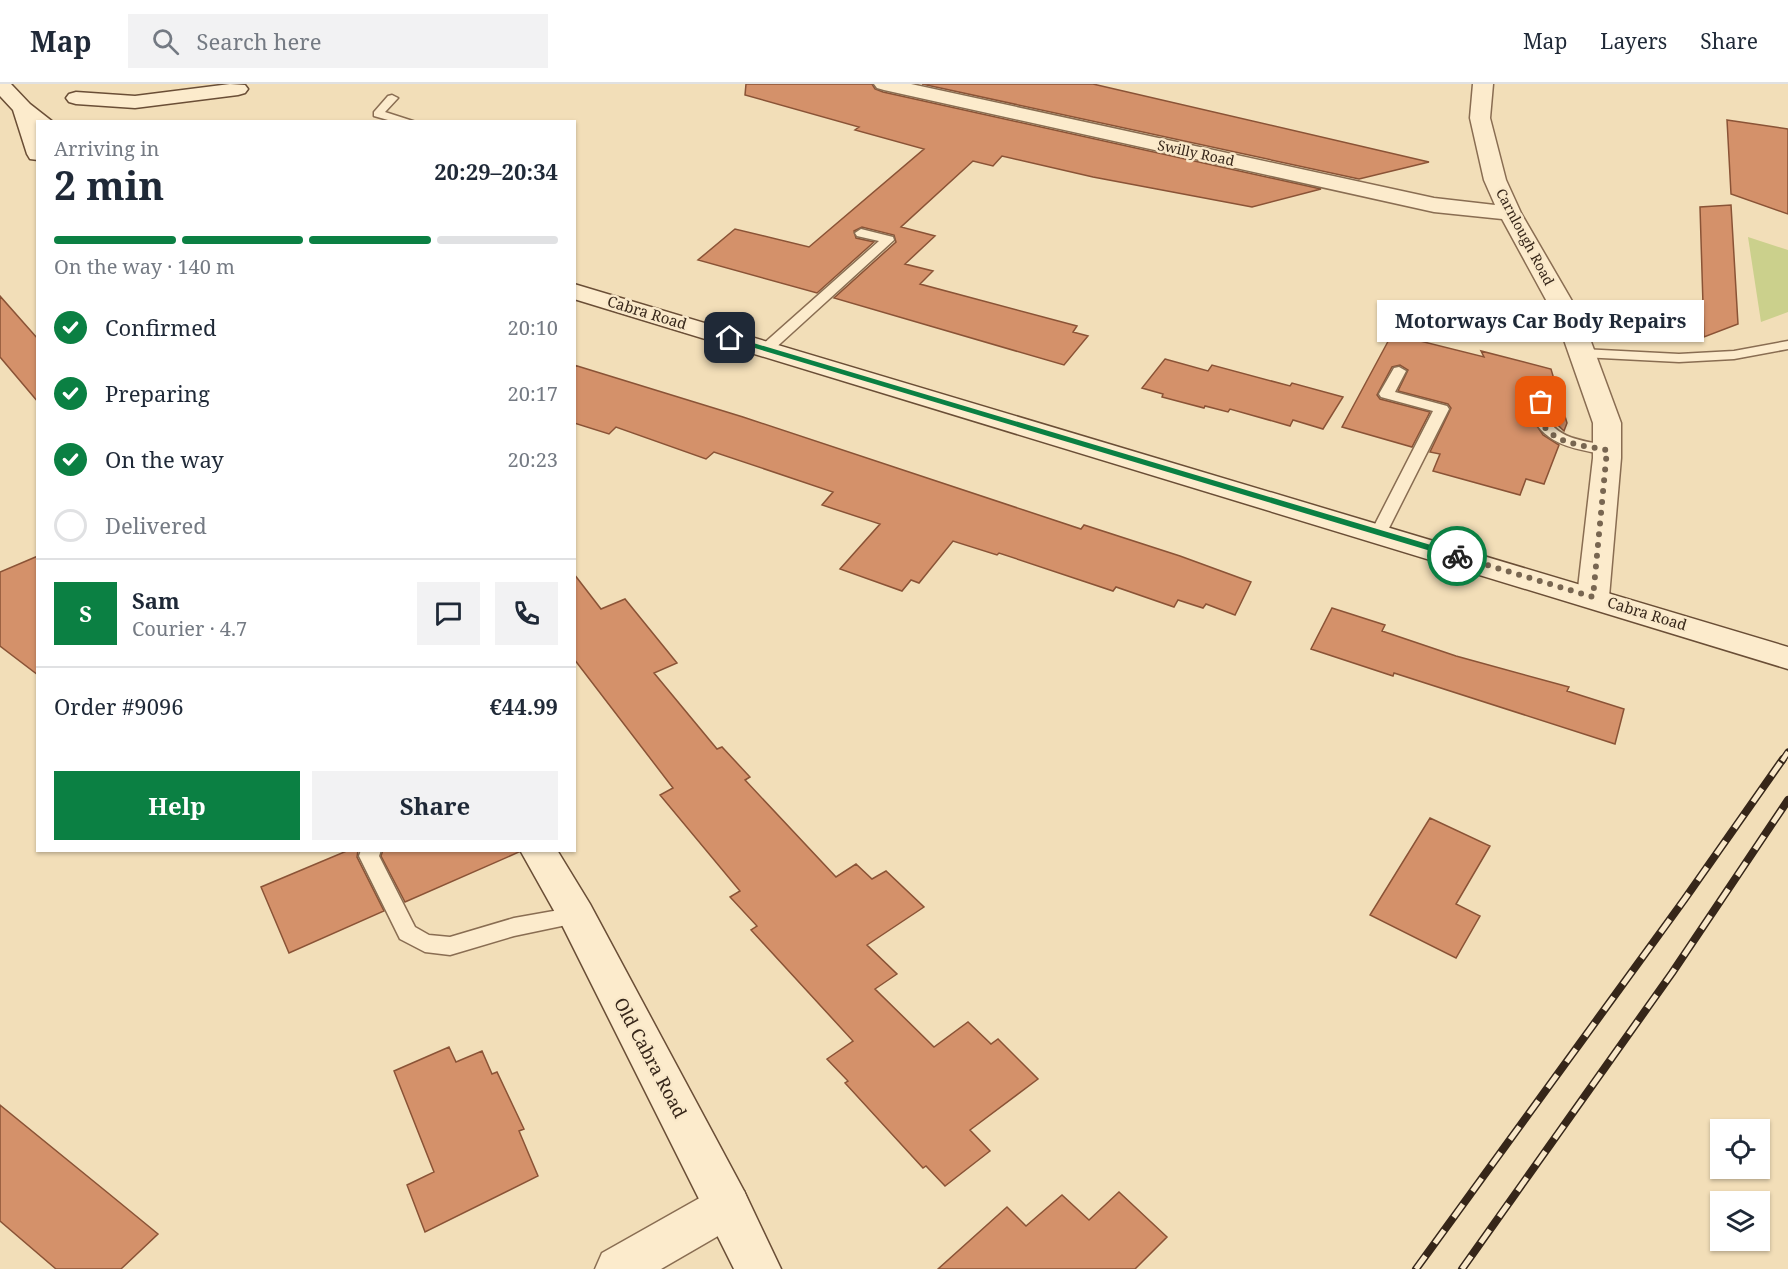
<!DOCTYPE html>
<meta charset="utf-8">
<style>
body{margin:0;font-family:"Noto Serif",serif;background:#f2f2f3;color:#1f2937;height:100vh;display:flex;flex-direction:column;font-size:22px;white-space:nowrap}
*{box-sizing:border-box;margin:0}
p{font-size:20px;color:#747a83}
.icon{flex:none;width:33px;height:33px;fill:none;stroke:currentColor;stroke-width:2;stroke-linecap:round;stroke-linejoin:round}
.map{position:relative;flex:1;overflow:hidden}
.panel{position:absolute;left:36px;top:36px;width:540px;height:732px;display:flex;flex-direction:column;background:#fff;border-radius:0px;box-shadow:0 2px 4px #0004}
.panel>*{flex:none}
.controls{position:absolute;left:1710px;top:1035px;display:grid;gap:12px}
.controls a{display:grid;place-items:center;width:60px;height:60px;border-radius:0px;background:#fff;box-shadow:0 2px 4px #0004;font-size:30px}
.pin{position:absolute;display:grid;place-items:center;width:51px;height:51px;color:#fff;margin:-26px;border-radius:12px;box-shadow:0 3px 9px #0006}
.courier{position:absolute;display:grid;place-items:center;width:60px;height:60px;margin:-30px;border:4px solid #0b8043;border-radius:50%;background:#fff;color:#222;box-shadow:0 2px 8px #0007}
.bubble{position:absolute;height:42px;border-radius:0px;background:#fff;box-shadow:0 2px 4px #0004;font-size:20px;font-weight:700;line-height:42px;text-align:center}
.summary em{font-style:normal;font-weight:700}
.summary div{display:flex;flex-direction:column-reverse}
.summary{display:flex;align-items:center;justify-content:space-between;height:102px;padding:0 18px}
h1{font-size:39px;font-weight:700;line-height:45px}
.bar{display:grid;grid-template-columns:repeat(4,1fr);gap:9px 6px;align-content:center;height:72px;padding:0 18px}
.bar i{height:8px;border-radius:4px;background:#e0e1e3}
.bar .current{background:#0b8043}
.bar p{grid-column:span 4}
.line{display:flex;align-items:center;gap:15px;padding:0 18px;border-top:2px solid #e0e1e3}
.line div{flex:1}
.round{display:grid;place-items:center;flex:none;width:63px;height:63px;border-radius:0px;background:#f2f2f3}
ol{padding:0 18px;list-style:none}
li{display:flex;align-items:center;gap:18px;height:66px}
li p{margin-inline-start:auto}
li .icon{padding:6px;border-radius:50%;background:#0b8043;color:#fff;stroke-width:4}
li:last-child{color:#747a83}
li i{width:33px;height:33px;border:3px solid #e0e1e3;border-radius:50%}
.button{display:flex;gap:12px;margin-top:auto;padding:12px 18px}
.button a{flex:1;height:69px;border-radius:0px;background:#0b8043;color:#fff;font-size:24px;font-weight:700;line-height:69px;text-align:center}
.button a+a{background:#f2f2f3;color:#1f2937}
header{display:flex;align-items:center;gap:36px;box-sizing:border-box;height:84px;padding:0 30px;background:#fff;border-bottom:2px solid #e0e1e3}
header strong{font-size:28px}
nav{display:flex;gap:33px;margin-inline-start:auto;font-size:21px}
.search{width:420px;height:54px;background:#f2f2f3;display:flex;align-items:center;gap:15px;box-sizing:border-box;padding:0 21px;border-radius:0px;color:#747a83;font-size:22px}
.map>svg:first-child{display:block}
.green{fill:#cbd08c}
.building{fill:#d4916a;stroke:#8a5336;stroke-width:1.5}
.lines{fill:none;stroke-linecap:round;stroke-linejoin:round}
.lane-casing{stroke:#896d52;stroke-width:3}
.street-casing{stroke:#896d52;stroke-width:3}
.secondary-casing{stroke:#6a4e36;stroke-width:3}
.lane{fill:#fcebcc;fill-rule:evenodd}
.street{fill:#fcebcc;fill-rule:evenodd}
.secondary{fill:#fcebcc;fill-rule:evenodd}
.rail-far1-casing{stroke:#362619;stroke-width:7}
.rail-casing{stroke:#362619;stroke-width:8}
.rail-far1{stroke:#f9e8c9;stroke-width:4.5;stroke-dasharray:13;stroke-linecap:butt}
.rail{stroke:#f9e8c9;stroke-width:5;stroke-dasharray:16;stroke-linecap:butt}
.route{fill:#0b8043}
.done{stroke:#786651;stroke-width:6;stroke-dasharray:0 10.8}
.labels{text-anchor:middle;stroke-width:5;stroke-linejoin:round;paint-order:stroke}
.far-street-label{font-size:14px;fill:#362619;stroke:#f9e8c9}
.street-label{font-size:15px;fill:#362619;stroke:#f9e8c9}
.near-street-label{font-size:18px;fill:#362619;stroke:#f9e8c9}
</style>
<header>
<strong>Map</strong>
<div class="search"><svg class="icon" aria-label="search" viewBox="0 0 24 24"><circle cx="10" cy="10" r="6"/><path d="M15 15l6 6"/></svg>Search here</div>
<nav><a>Map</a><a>Layers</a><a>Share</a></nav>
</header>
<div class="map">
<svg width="1788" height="1185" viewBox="0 0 1788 1185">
<rect width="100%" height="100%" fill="#f2deb8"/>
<path class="green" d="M 1748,153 L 1788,166 L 1788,228 L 1761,238 Z"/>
<path class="building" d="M 746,0 L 872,0 L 875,5 L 883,8 L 1321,105 L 1252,123 L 1093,93 L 1002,72 L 993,82 L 973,77 L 901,143 L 935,152 L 905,180 L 933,187 L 920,200 L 1077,242 L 1073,248 L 1088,252 L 1064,281 L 834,214 L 896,158 L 894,151 L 862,143 L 854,147 L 856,154 L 874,158 L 817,209 L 698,176 L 735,145 L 809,163 L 924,65 L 855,46 L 859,43 L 745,11 Z
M 922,0 L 1093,0 L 1429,78 L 1359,95 Z
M 1727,36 L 1788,45 L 1788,130 L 1731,110 Z
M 1731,121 L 1738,240 L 1704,253 L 1700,123 Z
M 0,212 L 38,255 L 38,318 L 0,273 Z
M 1392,250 L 1484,273 L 1481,267 L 1551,285 L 1567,339 L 1564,347 L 1547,331 L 1554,306 L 1546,299 L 1536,304 L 1529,330 L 1543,351 L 1559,361 L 1544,400 L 1526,395 L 1520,411 L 1433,387 L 1440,370 L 1430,368 L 1451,324 L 1448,320 L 1398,307 L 1408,286 L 1400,281 L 1392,283 L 1377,311 L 1380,315 L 1430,328 L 1412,363 L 1342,343 Z
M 1165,275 L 1208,287 L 1212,281 L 1290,302 L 1292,299 L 1343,313 L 1323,345 L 1293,336 L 1290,342 L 1230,325 L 1228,328 L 1205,322 L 1204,324 L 1162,313 L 1163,310 L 1142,304 Z
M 574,281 L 743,333 L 1081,445 L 1084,441 L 1180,472 L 1251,498 L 1235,531 L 1206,520 L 1203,524 L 1178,516 L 1174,523 L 1116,503 L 1113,507 L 999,469 L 997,471 L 953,457 L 919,499 L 911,496 L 902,507 L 840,485 L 880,440 L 822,421 L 833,408 L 714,368 L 706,375 L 616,343 L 609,350 L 574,339 Z
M 38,472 L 38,591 L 0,562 L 0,488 Z
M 574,490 L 601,525 L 625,515 L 677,579 L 654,589 L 717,665 L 722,663 L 750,693 L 745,696 L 836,793 L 856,780 L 872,795 L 886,787 L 924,823 L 867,861 L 897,890 L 875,905 L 934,963 L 968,938 L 991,960 L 998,955 L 1038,995 L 970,1046 L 990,1067 L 945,1102 L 926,1082 L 923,1084 L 845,999 L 848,997 L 827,975 L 853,957 L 751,846 L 757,842 L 730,813 L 740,807 L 660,711 L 673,704 L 574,575 Z
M 1332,524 L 1385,541 L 1382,547 L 1456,572 L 1569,603 L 1567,607 L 1624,625 L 1615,660 L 1394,589 L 1393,592 L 1311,565 Z
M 1430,734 L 1490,762 L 1456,820 L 1480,832 L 1456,874 L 1370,831 Z
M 349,766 L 358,766 L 357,773 L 384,827 L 289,869 L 261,803 Z
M 383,766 L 518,766 L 519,768 L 405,818 L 381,772 Z
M 449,963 L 456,978 L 482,967 L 492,990 L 497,988 L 524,1045 L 519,1047 L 538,1092 L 425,1148 L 407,1101 L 434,1088 L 394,987 Z
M 0,1021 L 108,1109 L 158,1150 L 121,1185 L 56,1185 L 0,1137 Z
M 1119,1108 L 1167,1153 L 1135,1185 L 938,1185 L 1007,1123 L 1026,1142 L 1062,1111 L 1089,1136 Z"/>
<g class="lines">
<defs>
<path id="lane" d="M 392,11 L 398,14 L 385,28 L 416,38 L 395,38 L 374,32 L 374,28 L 388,12 Z
M 861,145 L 893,153 L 894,156 L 771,268 L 761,268 L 759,265 L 761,262 L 879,157 L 857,152 L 855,149 Z
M 1788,257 L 1788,265 L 1734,275 L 1679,278 L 1582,273 L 1575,269 L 1582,265 L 1679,270 L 1734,267 Z
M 1399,283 L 1406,287 L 1395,308 L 1447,322 L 1449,325 L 1387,448 L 1379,453 L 1371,448 L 1433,327 L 1381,313 L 1379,310 L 1394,284 Z
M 1545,301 L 1552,305 L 1545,331 C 1559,358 1587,356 1612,363 L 1615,366 L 1612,369 L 1607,371 C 1576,365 1546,362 1531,331 L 1538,305 Z
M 361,766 L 381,766 L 379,772 L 415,843 L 429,851 L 450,853 L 514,834 L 576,823 L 583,825 L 586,831 L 583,837 L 576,839 L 514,852 L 450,871 L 425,868 L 400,855 L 359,772 Z"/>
<path id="street" d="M 874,0 L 911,0 L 1434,114 L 1495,121 L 1484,96 L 1470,34 L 1473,0 L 1493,0 L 1490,34 L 1506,96 L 1521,129 L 1583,236 L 1621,339 L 1621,374 L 1609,513 L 1604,520 L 1593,523 L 1582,520 L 1577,513 L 1593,374 L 1593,339 L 1557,236 L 1502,135 L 1434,128 L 884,6 L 877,4 Z
M 728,1101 L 744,1107 L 750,1122 L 744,1137 L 661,1185 L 595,1185 L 602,1169 L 712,1107 Z"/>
<path id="secondary" d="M 0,0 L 11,0 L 30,20 L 53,38 L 38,38 L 38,76 L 30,75 L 27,70 L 13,26 L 0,12 Z
M 230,0 L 245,1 L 248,5 L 245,9 L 238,11 L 135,24 L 76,20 L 69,18 L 66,14 L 69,10 L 76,8 L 135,12 Z
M 574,200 L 1788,563 L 1788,585 L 574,215 Z
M 520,766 L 557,766 L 590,820 L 744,1107 L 781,1185 L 734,1185 L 562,841 Z"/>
</defs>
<use href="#lane" class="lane-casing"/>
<use href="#street" class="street-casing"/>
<use href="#secondary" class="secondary-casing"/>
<use href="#lane" class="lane"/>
<use href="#street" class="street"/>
<use href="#secondary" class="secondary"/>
<defs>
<path id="rail-far1" d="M 1782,677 L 1788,668"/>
<path id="rail" d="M 1416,1185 L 1684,816 L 1783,675
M 1462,1185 L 1672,889 L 1788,716"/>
</defs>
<use href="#rail-far1" class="rail-far1-casing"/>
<use href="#rail" class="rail-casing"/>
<use href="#rail-far1" class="rail-far1"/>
<use href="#rail" class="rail"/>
</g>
<path class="route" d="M 730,252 L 1461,470 L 1462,472 L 1454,474 L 728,256 L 727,254 Z"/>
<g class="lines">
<path class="done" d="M 1457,472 L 1593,513 L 1607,366 C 1581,361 1548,360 1538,331 L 1541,318"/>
</g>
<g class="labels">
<g class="far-street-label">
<text transform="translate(1196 69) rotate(12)" y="5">Swilly Road</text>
<text transform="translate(1525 153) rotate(62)" y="5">Carnlough Road</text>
</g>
<g class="street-label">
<text transform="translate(647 229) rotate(17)" y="5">Cabra Road</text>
<text transform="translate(1647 530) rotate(17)" y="5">Cabra Road</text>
</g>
<g class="near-street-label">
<text transform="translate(650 974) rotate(62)" y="6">Old Cabra Road</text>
</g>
</g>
</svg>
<div class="controls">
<a><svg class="icon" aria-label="locate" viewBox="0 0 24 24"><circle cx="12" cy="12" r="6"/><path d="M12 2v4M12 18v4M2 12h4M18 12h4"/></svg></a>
<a><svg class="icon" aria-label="layers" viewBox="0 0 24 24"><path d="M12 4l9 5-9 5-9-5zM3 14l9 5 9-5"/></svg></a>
</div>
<div class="pin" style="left:1541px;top:318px;background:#ea580c"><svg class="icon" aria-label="bag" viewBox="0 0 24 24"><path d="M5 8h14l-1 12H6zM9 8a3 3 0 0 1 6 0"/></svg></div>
<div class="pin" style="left:730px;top:254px;background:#1f2937"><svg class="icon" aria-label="home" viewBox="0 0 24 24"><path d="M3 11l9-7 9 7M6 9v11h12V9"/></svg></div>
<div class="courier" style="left:1457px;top:472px"><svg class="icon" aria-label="bike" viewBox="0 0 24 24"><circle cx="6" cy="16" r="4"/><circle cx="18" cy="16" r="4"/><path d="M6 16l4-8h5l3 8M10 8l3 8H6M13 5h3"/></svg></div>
<div class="bubble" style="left:1377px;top:216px;width:327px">Motorways Car Body Repairs</div>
<section class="panel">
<div class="summary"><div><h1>2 min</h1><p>Arriving in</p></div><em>20:29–20:34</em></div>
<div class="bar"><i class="current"></i><i class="current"></i><i class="current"></i><i></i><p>On the way · 140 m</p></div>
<ol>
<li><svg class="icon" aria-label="check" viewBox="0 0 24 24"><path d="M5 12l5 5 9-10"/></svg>Confirmed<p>20:10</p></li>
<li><svg class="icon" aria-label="check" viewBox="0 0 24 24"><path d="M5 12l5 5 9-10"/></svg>Preparing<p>20:17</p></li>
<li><svg class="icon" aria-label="check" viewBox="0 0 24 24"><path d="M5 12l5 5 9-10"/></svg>On the way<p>20:23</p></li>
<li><i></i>Delivered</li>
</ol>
<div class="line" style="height:108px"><b class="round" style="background:#0b8043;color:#fff">S</b><div><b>Sam</b><p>Courier · 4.7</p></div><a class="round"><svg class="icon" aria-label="chat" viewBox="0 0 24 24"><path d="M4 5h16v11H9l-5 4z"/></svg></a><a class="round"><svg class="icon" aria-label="phone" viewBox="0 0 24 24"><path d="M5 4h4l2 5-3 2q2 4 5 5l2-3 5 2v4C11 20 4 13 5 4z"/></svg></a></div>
<div class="line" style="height:78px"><div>Order #9096</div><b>€44.99</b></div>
<div class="button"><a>Help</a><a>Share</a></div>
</section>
</div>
